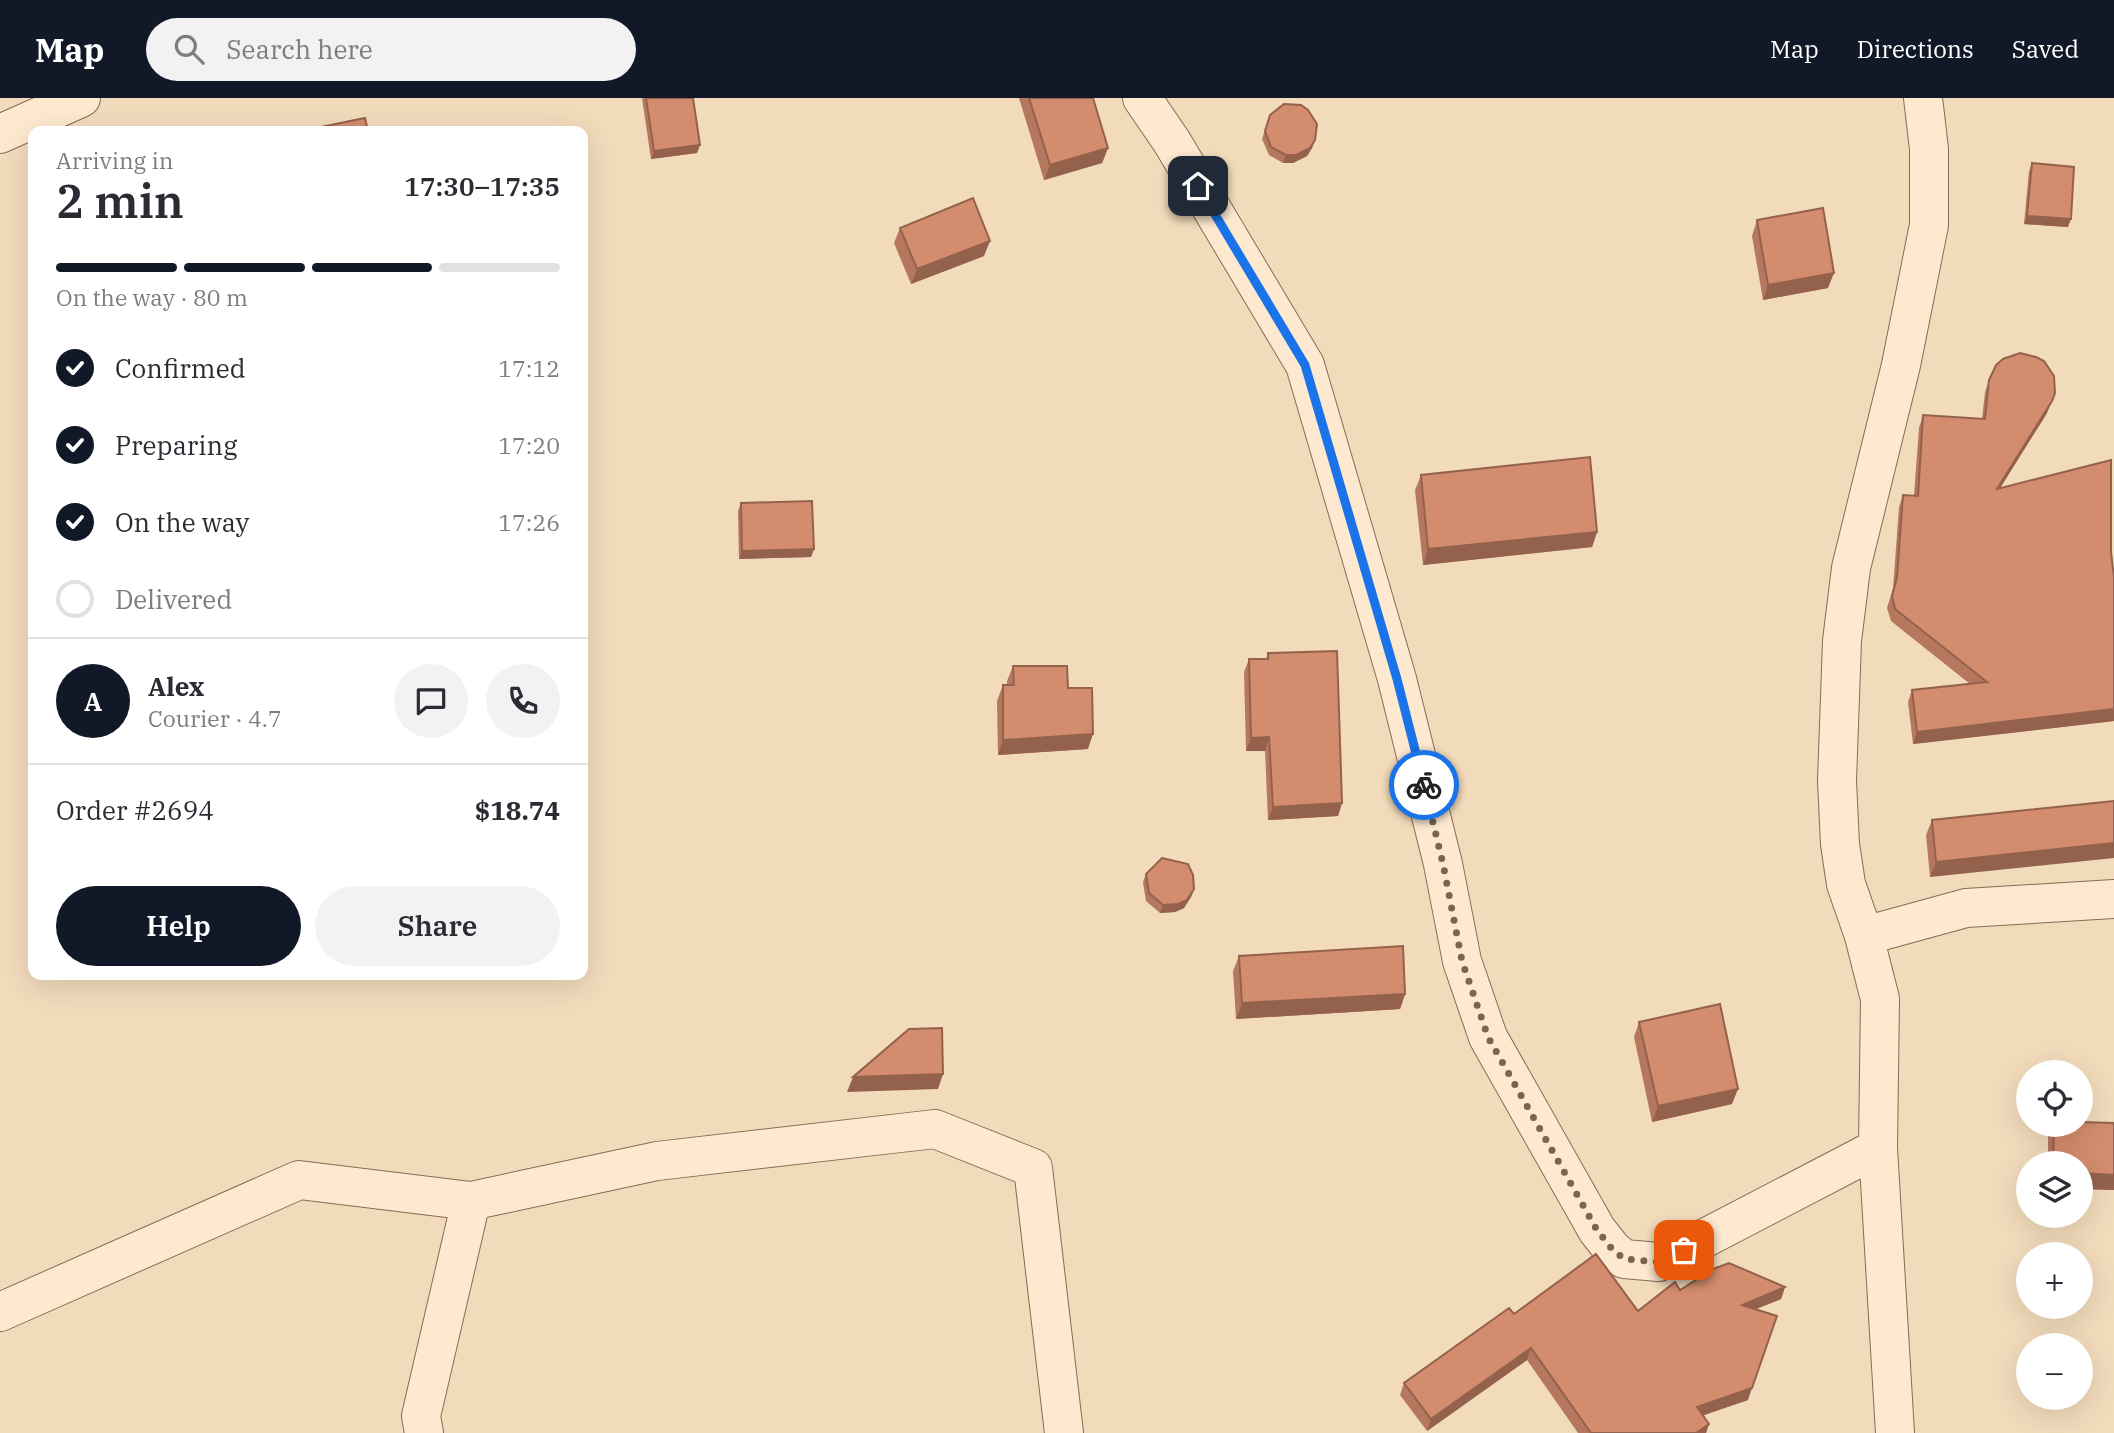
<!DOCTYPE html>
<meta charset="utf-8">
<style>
body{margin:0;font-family:"IBM Plex Serif",serif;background:#f2f2f3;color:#2b2b33;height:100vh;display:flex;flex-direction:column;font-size:26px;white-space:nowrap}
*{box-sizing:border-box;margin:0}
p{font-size:23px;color:#7c7c81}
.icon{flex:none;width:38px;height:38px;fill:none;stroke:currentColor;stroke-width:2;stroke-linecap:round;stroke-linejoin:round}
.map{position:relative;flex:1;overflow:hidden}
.side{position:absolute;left:28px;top:28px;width:560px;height:854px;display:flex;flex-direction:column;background:#fff;border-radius:14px;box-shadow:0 7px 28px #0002}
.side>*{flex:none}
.tools{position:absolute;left:2016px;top:962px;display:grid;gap:14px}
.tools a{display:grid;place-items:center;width:77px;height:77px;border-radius:50%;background:#fff;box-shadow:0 7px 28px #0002;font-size:35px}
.pin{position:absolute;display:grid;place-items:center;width:60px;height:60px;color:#fff;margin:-30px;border-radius:14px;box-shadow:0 4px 10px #0006}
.courier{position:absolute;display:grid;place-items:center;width:70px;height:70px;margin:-35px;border:5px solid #1a73e8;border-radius:50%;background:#fff;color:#222;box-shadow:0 2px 9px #0007}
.head em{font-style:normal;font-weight:600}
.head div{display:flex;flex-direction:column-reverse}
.head{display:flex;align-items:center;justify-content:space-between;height:119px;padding:0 28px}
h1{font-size:46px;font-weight:600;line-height:52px}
.bar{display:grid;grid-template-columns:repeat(4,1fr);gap:10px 7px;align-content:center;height:84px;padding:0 28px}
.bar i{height:9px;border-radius:5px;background:#e1e1e2}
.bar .current{background:#111827}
.bar p{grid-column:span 4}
.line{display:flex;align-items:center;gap:18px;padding:0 28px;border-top:2px solid #e1e1e2}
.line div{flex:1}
.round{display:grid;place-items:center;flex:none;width:74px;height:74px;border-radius:37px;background:#f2f2f3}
ol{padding:0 28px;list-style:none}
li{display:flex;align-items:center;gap:21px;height:77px}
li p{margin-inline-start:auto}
li .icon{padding:7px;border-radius:50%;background:#111827;color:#fff;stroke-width:4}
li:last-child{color:#7c7c81}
li i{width:38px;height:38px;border:4px solid #e1e1e2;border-radius:50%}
.action{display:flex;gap:14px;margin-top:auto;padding:14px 28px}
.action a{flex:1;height:80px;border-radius:42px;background:#111827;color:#fff;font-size:28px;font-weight:600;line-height:80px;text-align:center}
.action a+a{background:#f2f2f3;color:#2b2b33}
header{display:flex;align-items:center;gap:42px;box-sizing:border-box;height:98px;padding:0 35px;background:#111827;color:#fff}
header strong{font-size:33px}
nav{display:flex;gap:38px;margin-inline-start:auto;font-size:24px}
.search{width:490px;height:63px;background:#f2f2f3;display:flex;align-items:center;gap:18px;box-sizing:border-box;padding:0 24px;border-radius:38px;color:#7c7c81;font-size:26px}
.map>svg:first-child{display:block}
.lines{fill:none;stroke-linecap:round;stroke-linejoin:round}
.minor-casing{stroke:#8a6a54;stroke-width:40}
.minor{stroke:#fce9cf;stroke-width:38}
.wall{fill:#b5785e}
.shaded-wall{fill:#94624c}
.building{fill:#d38c6d;stroke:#94624c;stroke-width:2}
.done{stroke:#796552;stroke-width:7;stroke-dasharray:0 12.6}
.route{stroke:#1a73e8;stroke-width:9}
</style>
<header>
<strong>Map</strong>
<div class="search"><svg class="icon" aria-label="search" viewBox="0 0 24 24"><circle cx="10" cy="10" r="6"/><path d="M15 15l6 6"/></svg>Search here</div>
<nav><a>Map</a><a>Directions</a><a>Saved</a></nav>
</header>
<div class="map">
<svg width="2114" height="1335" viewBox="0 0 2114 1335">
<rect width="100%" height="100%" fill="#f2dbbb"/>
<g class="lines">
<defs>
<path id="minor" d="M 1142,0 L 1172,44 L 1305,267 L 1397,581 L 1443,766 L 1462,863 L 1488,939 L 1597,1132 L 1612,1151 L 1624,1161 L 1659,1164 L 1878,1050
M 0,36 L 81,0
M 1864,838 L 1966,810 L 2114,801
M 0,1214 L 299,1082 L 471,1103
M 424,1335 L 421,1318 L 471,1103 L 657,1063 L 935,1031 L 1033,1070 L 1064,1335
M 1895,1335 L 1878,1050 L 1880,901 L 1864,838 L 1846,786 L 1840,746 L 1837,683 L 1842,543 L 1851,470 L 1901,267 L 1929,127 L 1929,51 L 1923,0"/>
</defs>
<use href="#minor" class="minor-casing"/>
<use href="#minor" class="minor"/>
</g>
<path class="wall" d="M 642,0 L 693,0 L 700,47 L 697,55 L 651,61 Z
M 1019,0 L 1093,0 L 1108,50 L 1102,65 L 1044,82 Z
M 1270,17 L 1315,42 L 1312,50 L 1307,58 L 1293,65 L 1283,65 L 1269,57 L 1262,41 Z
M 2032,65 L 2068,129 L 2024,126 L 2029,73 Z
M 1757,122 L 1828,190 L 1763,202 L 1752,138 Z
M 900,130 L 984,158 L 911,186 L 894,145 Z
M 1989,282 L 2047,315 L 2000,390 L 2111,455 L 2114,478 L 2114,623 L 1913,646 L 1908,604 L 1912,592 L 1970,586 L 1891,523 L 1887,510 L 1893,491 L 1899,409 L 1903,397 L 1914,397 L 1919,330 L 1923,317 L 1982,321 L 1985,294 Z
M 1421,377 L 1597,434 L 1592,449 L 1423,467 L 1415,392 Z
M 741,405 L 814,451 L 811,459 L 739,461 L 738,413 Z
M 1268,555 L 1342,705 L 1338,718 L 1268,722 L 1265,653 L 1246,653 L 1244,574 L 1249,561 L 1266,561 Z
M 1013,568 L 1068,590 L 1088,651 L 998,657 L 997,603 L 1003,587 L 1007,587 L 1007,583 Z
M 2114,703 L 1930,779 L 1926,737 L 1932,722 Z
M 1146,776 L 1194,791 L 1191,799 L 1184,810 L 1175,814 L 1160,815 L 1146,803 L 1143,784 Z
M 1239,858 L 1405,896 L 1400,911 L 1236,921 L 1233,873 Z
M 1639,924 L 1732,1006 L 1652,1024 L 1634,939 Z
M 2052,1027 L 2081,1027 L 2114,1092 L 2081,1091 L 2081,1066 L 2048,1066 L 2048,1038 Z
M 1785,1189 L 1781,1201 L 1756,1211 L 1748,1302 L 1703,1317 L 1709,1326 L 1706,1335 L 1578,1335 L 1527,1262 L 1427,1333 L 1400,1297 L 1404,1285 L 1514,1216 L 1638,1213 Z"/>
<path class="shaded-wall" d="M 1315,42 L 1312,50 L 1307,58 L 1293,65 L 1283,65 L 1286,57 Z
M 700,47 L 697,55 L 651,61 L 654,53 Z
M 1108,50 L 1102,65 L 1044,82 L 1050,67 Z
M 2027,118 L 2071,121 L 2068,129 L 2024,126 Z
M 990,143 L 984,158 L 911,186 L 917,171 Z
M 1834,175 L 1828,190 L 1763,202 L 1768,187 Z
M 2052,303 L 2047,315 L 1992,403 L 1997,391 Z
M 1597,434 L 1592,449 L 1423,467 L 1428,451 Z
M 814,451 L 811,459 L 739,461 L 742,453 Z
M 2114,611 L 2114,623 L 1913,646 L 1917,634 Z
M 1093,636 L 1088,651 L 998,657 L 1003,642 Z
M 1269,639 L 1265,653 L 1246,653 L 1251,640 Z
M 1342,705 L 1338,718 L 1268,722 L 1273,709 Z
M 2114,745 L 2114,760 L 1930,779 L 1936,764 Z
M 1194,791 L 1191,799 L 1184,810 L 1175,814 L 1160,815 L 1163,807 Z
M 1405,896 L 1400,911 L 1236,921 L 1242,905 Z
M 943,976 L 938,991 L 847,994 L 853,979 Z
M 1738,991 L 1732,1006 L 1652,1024 L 1658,1008 Z
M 2081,1075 L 2114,1077 L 2114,1092 L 2081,1091 Z
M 1785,1189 L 1781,1201 L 1738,1218 L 1742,1207 Z
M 1531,1250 L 1527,1262 L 1427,1333 L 1431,1321 Z
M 1752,1290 L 1748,1302 L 1693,1321 L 1697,1309 Z
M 1709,1326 L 1706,1335 L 1696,1335 Z"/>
<path class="building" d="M 646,0 L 693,0 L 700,47 L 654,53 Z
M 1029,0 L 1093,0 L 1108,50 L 1050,67 Z
M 1284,6 L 1301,7 L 1308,12 L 1317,26 L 1315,42 L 1310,50 L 1296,57 L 1286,57 L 1271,49 L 1265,33 L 1270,17 Z
M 365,20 L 368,33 L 317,33 L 316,30 Z
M 2032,65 L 2074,69 L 2071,121 L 2027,118 Z
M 973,100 L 990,143 L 917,171 L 900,130 Z
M 1823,110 L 1834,175 L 1768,187 L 1757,122 Z
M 2020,255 L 2036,259 L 2044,263 L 2054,278 L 2055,295 L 2052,303 L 1997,391 L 2111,362 L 2111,455 L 2114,478 L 2114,611 L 1917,634 L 1912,592 L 1987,584 L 1895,511 L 1892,498 L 1897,479 L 1903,397 L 1918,398 L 1923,317 L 1985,321 L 1989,282 L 1996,267 L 2003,261 Z
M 1590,359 L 1597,434 L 1428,451 L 1421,377 Z
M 812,403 L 814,451 L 742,453 L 741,405 Z
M 1337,553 L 1342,705 L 1273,709 L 1269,639 L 1251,640 L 1249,561 L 1268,561 L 1268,555 Z
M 1013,568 L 1067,568 L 1068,590 L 1092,590 L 1093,636 L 1003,642 L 1003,587 L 1014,587 Z
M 2114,703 L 2114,745 L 1936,764 L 1932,722 Z
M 1162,760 L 1188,766 L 1193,777 L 1194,791 L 1187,802 L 1178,806 L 1163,807 L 1149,795 L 1146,776 Z
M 1403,848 L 1405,896 L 1242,905 L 1239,858 Z
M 1720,906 L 1738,991 L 1658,1008 L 1639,924 Z
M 942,930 L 943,976 L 853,979 L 909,931 Z
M 2081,1024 L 2114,1025 L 2114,1077 L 2081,1075 L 2081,1066 L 2053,1066 L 2054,1027 L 2081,1027 Z
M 1596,1156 L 1638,1213 L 1675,1184 L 1680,1192 L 1713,1171 L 1729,1165 L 1785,1189 L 1742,1207 L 1777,1218 L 1752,1290 L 1697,1309 L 1709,1326 L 1696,1335 L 1591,1335 L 1531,1250 L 1431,1321 L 1404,1285 L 1509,1210 L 1514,1216 Z"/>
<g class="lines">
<path class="done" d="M 1424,687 L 1443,766 L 1462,863 L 1488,939 L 1597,1132 L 1612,1151 L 1624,1161 L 1659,1164 L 1684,1152"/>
<path class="route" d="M 1198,88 L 1305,267 L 1397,581 L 1424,687"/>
</g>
</svg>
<div class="tools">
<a><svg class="icon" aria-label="locate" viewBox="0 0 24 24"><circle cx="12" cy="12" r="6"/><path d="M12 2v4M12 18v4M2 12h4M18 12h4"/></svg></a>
<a><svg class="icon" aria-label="layers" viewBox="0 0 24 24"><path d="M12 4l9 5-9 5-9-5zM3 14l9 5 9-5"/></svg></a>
<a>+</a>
<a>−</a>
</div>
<div class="pin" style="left:1684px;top:1152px;background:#ea580c"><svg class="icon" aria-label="bag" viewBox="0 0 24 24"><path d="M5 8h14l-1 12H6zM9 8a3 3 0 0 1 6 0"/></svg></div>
<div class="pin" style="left:1198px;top:88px;background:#1f2937"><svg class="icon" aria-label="home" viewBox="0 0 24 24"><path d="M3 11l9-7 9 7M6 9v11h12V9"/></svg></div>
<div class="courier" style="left:1424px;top:687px"><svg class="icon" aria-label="bike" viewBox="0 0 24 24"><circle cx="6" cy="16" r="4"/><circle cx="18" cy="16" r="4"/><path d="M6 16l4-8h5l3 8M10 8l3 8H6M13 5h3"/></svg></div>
<section class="side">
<div class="head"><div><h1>2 min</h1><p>Arriving in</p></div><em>17:30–17:35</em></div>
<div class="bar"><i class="current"></i><i class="current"></i><i class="current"></i><i></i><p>On the way · 80 m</p></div>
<ol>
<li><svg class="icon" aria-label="check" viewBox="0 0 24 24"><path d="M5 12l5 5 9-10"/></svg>Confirmed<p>17:12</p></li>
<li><svg class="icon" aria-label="check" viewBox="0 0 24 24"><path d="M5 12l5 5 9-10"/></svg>Preparing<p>17:20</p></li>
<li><svg class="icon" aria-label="check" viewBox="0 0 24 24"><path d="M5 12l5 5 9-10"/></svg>On the way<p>17:26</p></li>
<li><i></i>Delivered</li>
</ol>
<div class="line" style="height:126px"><b class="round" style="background:#111827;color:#fff">A</b><div><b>Alex</b><p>Courier · 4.7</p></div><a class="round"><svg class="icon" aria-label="chat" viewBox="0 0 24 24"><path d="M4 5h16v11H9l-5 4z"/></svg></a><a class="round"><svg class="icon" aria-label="phone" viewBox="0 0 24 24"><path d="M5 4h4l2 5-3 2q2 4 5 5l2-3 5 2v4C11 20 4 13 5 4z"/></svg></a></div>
<div class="line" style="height:91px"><div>Order #2694</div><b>$18.74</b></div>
<div class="action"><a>Help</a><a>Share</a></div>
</section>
</div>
